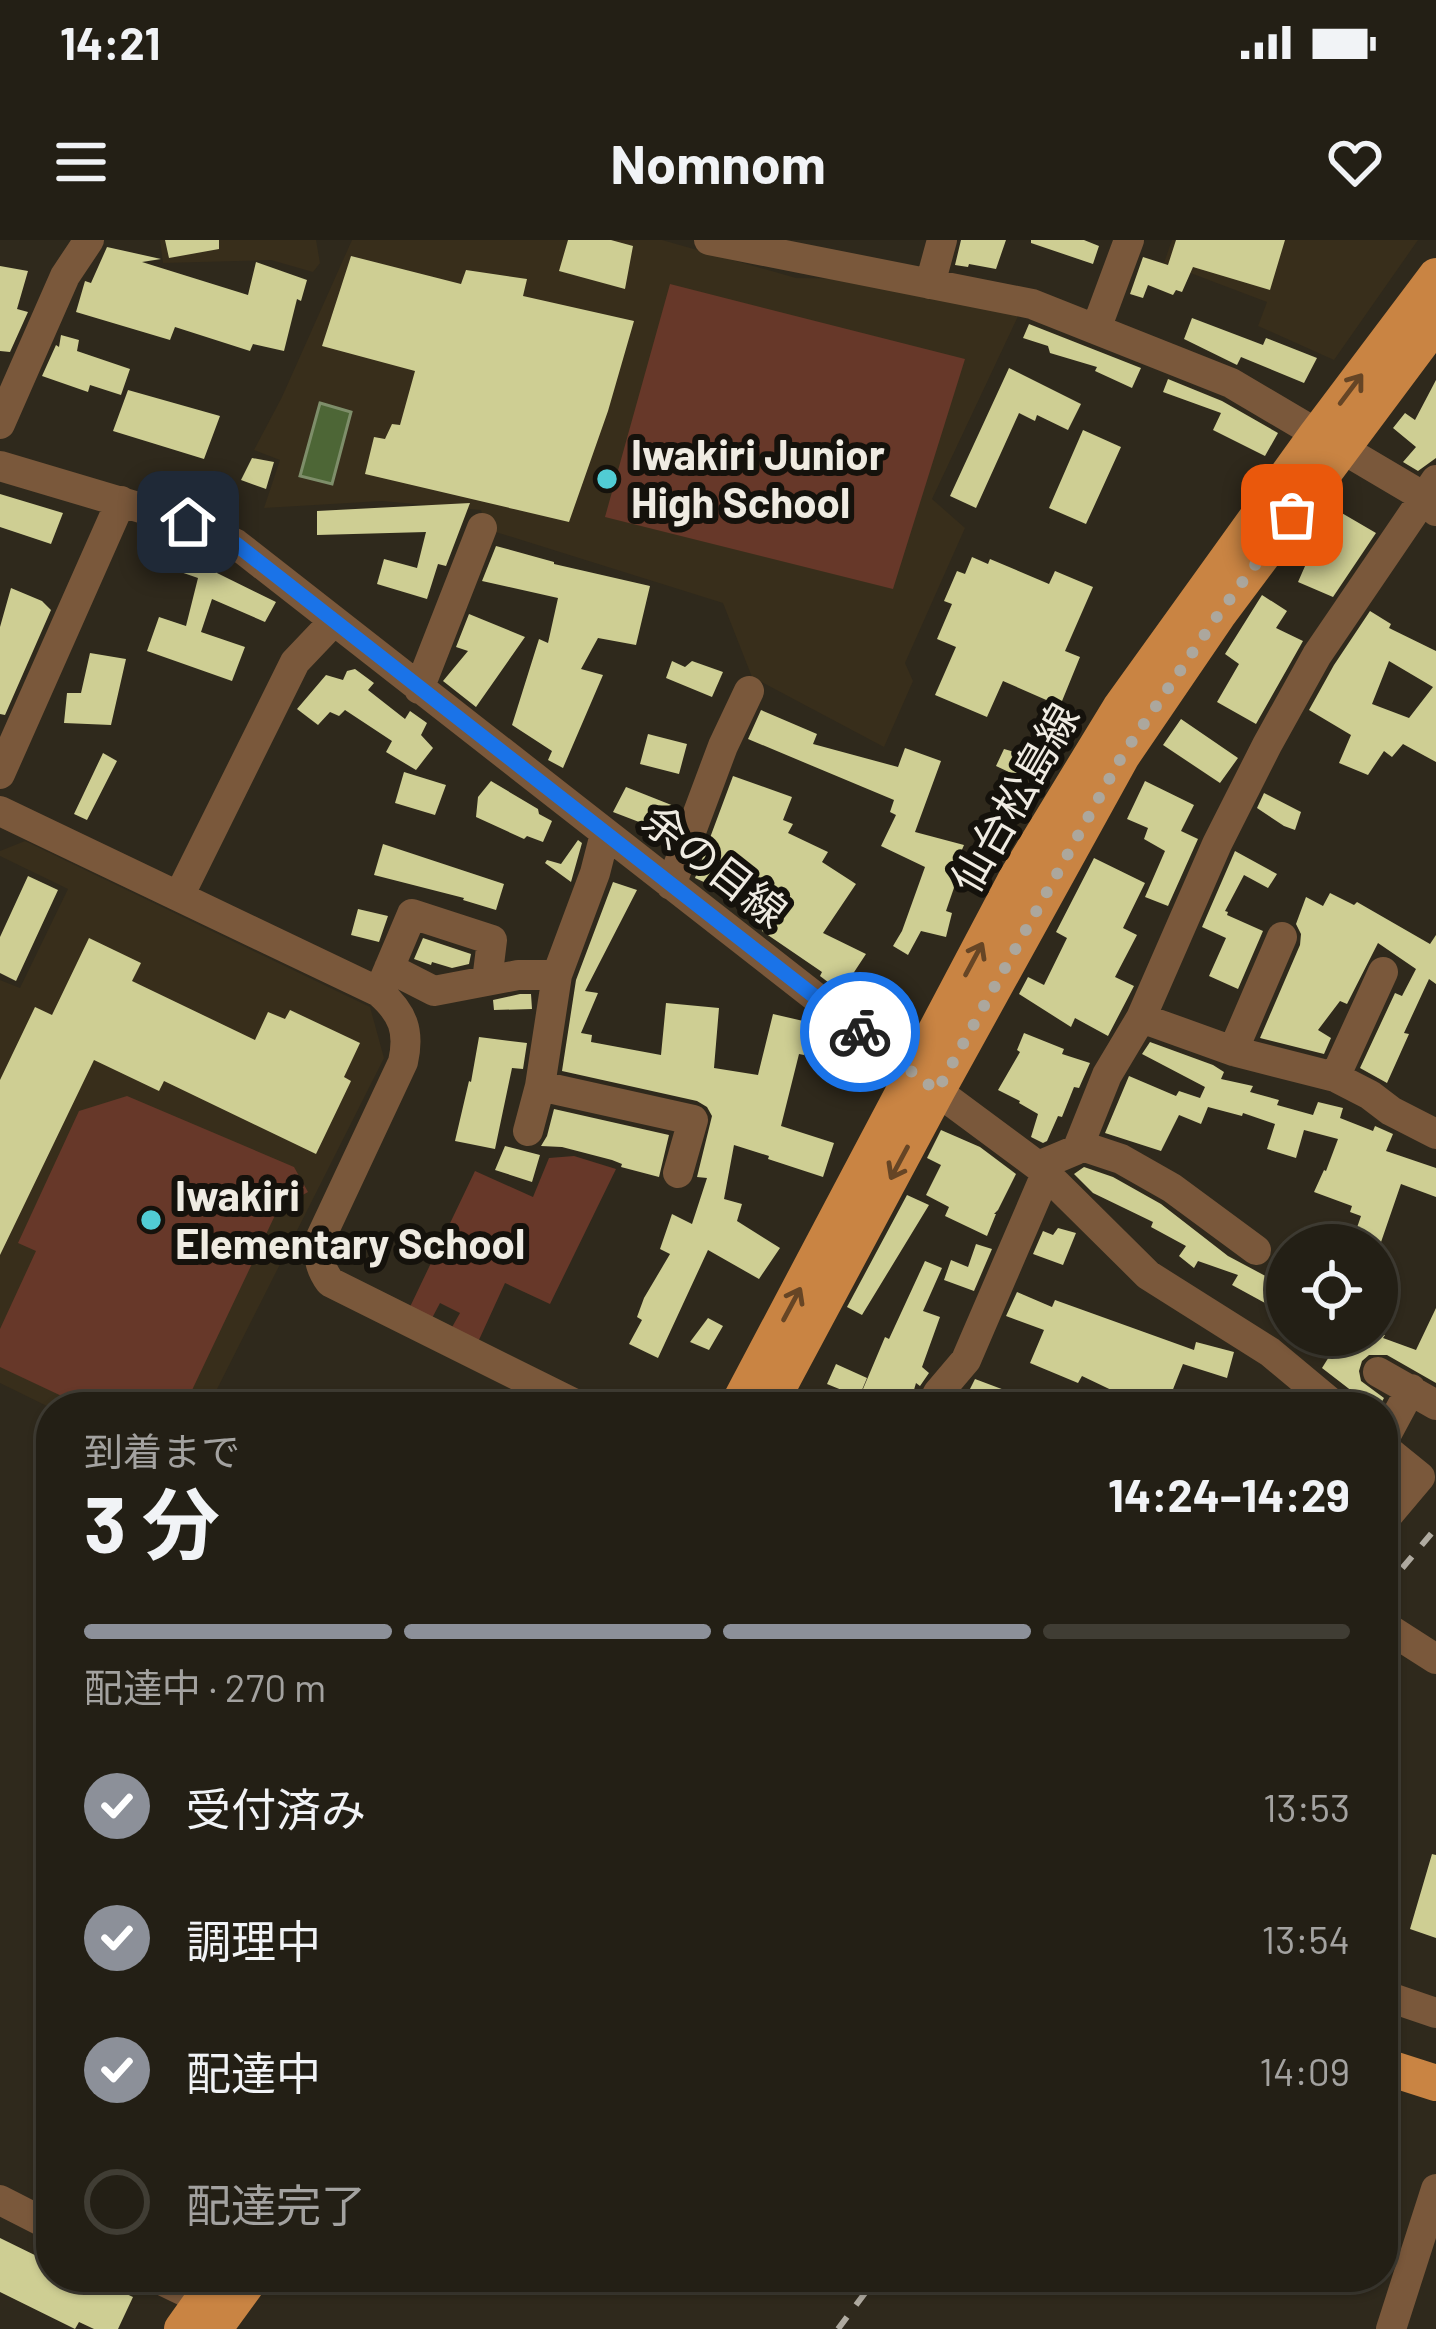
<!DOCTYPE html>
<html lang="ja">
<meta charset="utf-8">
<style>
body{margin:0;font-family:Barlow,"Noto Sans JP",sans-serif;background:#2f2c22;color:#f1f3f6;height:100vh;display:flex;flex-direction:column;font-size:45px;white-space:nowrap}
*{box-sizing:border-box;margin:0}
p{font-size:39px;color:#a3a2a0}
.icon{flex:none;width:66px;height:66px;fill:none;stroke:currentColor;stroke-width:2;stroke-linecap:round;stroke-linejoin:round}
.map{position:relative;flex:1;overflow:hidden}
.details{position:absolute;left:36px;top:1152px;width:1362px;height:900px;display:flex;flex-direction:column;background:#231f15;border-radius:48px;box-shadow:0 3px 9px #0004,0 0 0 3px #403d34}
.details>*{flex:none}
.tools{position:absolute;left:1266px;top:984px;display:grid;gap:24px}
.tools a{display:grid;place-items:center;width:132px;height:132px;border-radius:50%;background:#231f15;box-shadow:0 3px 9px #0004,0 0 0 3px #403d34;font-size:60px}
.pin{position:absolute;display:grid;place-items:center;width:102px;height:102px;color:#fff;margin:-51px;border-radius:24px;box-shadow:0 6px 18px #0006}
.courier{position:absolute;display:grid;place-items:center;width:120px;height:120px;margin:-60px;border:9px solid #1a73e8;border-radius:50%;background:#fff;color:#222;box-shadow:0 3px 15px #0007}
.overview em{font-style:normal;font-weight:700}
.overview div{display:flex;flex-direction:column-reverse}
.overview{display:flex;align-items:center;justify-content:space-between;height:204px;padding:0 48px}
h1{font-size:78px;font-weight:700;line-height:90px}
.bar{display:grid;grid-template-columns:repeat(4,1fr);gap:18px 12px;align-content:center;height:144px;padding:0 48px}
.bar i{height:15px;border-radius:9px;background:#403d34}
.bar .on{background:#8c9099}
.bar p{grid-column:span 4}
ol{padding:0 48px;list-style:none}
li{display:flex;align-items:center;gap:36px;height:132px}
li p{margin-inline-start:auto}
li .icon{padding:12px;border-radius:50%;background:#8c9099;color:#fff;stroke-width:4}
li:last-child{color:#a3a2a0}
li i{width:66px;height:66px;border:6px solid #403d34;border-radius:50%}
.status{display:flex;justify-content:space-between;align-items:center;height:84px;padding:0 60px;background:#231f15;direction:ltr}
.status svg{height:33px;fill:currentColor}
header{display:flex;justify-content:space-between;align-items:center;height:156px;padding:0 48px;background:#231f15;font-size:54px;font-weight:700}
.map>svg:first-child{display:block}
.built{fill:#382e1b}
.green{fill:#673829}
.water{fill:#4d6636;stroke:#7e8e6a;stroke-width:3}
.building{fill:#cece93;fill-rule:evenodd}
.lines{fill:none;stroke-linecap:round;stroke-linejoin:round}
.minor{stroke:#7a583b;stroke-width:30}
.major{stroke:#c98443;stroke-width:36}
.rail{stroke:#b0aba1;stroke-width:6;stroke-dasharray:15 15;stroke-linecap:butt}
.oneway{stroke:#664525}
.done{stroke:#aca79d;stroke-width:12;stroke-dasharray:0 21.6}
.route{stroke:#1a73e8;stroke-width:15}
.poi-dot{fill:#51ccd4;stroke:#15120c;stroke-width:4.5}
.labels{text-anchor:middle;stroke-width:12;stroke-linejoin:round;paint-order:stroke}
.poi-label{font-size:42px;font-weight:bold;fill:#efebe2;stroke:#15120c;text-anchor:start}
.street-label{font-size:42px;fill:#efebe2;stroke:#15120c}
</style>
<div class="status"><b>14:21</b><svg viewBox="0 0 49 12"><path d="M0 12V9h3v3zM5 12V6h3v6zM10 12V3h3v9zM15 12V0h3v12zM26 1h20v11H26zM47 4h2v5h-2z"/></svg></div>
<header><svg class="icon" aria-label="menu" viewBox="0 0 24 24"><path d="M4 6h16M4 12h16M4 18h16"/></svg>Nomnom<svg class="icon" aria-label="heart" viewBox="0 0 24 24"><path d="M12 20l-8-8c-3-5 5-10 8-4 3-6 11-1 8 4z"/></svg></header>
<div class="map">
<svg width="1436" height="2089" viewBox="0 0 1436 2089">
<rect width="100%" height="100%" fill="#2f291c"/>
<path class="built" d="M 160,0 L 316,0 L 320,23 L 313,32 L 271,20 L 163,23 Z
M 352,0 L 662,0 L 796,38 L 863,39 L 1020,72 L 932,259 L 965,288 L 905,423 L 913,441 L 884,507 L 752,437 L 723,363 L 486,289 L 481,270 L 382,261 L 264,268 L 280,220 L 254,210 L 282,157 Z
M 1172,0 L 1418,0 L 1334,120 L 1258,86 L 1267,62 L 1164,23 Z
M 25,601 L 370,767 L 384,818 L 208,1167 L 51,1168 L 0,1143 L 0,740 L 20,748 L 68,649 L 0,616 L 0,611 Z"/>
<path class="green" d="M 670,44 L 965,119 L 893,349 L 605,277 Z
M 127,856 L 294,927 L 308,952 L 278,969 L 184,1167 L 85,1167 L 0,1127 L 0,1089 L 36,1011 L 18,1003 L 79,871 Z
M 574,916 L 616,929 L 550,1064 L 505,1043 L 478,1102 L 451,1089 L 460,1073 L 440,1063 L 431,1080 L 409,1069 L 475,931 L 533,957 L 549,918 Z"/>
<path class="water" d="M 320,163 L 351,172 L 332,244 L 300,236 Z"/>
<path class="building" d="M 165,0 L 219,0 L 219,9 L 169,18 Z
M 568,0 L 611,0 L 633,6 L 625,49 L 559,31 Z
M 961,0 L 1006,0 L 996,29 L 969,24 L 968,27 L 955,25 Z
M 1031,0 L 1084,0 L 1099,6 L 1093,24 L 1031,3 Z
M 1176,0 L 1285,0 L 1270,50 L 1193,27 L 1182,52 L 1176,50 L 1173,55 L 1148,45 L 1143,58 L 1130,54 L 1143,17 L 1168,25 Z
M 107,7 L 161,19 L 142,22 L 248,55 L 256,22 L 307,40 L 301,61 L 297,59 L 284,111 L 253,104 L 250,111 L 175,87 L 170,100 L 76,72 L 85,41 L 91,43 Z
M 351,16 L 461,44 L 466,30 L 527,39 L 523,56 L 634,81 L 608,171 L 569,282 L 365,234 L 374,197 L 385,199 L 392,184 L 400,185 L 415,131 L 322,106 Z
M 0,26 L 28,31 L 17,69 L 28,72 L 10,112 L 0,111 Z
M 1192,78 L 1263,105 L 1266,98 L 1317,118 L 1304,143 L 1241,117 L 1237,125 L 1184,99 Z
M 1029,84 L 1141,128 L 1132,148 L 1095,131 L 1097,127 L 1050,113 L 1048,106 L 1023,98 Z
M 61,95 L 79,100 L 77,111 L 130,129 L 121,155 L 90,145 L 88,152 L 42,136 L 56,105 L 59,107 Z
M 1009,128 L 1081,164 L 1068,190 L 1037,175 L 1035,181 L 1019,173 L 976,268 L 950,256 Z
M 1168,139 L 1222,161 L 1278,193 L 1265,216 L 1213,190 L 1221,173 L 1163,152 Z
M 1436,140 L 1436,218 L 1418,231 L 1403,222 L 1416,207 L 1393,188 L 1405,173 L 1415,180 Z
M 128,150 L 220,176 L 204,219 L 113,191 Z
M 1083,190 L 1121,207 L 1086,284 L 1049,268 Z
M 252,218 L 274,222 L 266,249 L 241,240 Z
M 0,254 L 63,273 L 51,304 L 0,287 Z
M 470,263 L 446,326 L 438,324 L 427,359 L 377,344 L 384,319 L 417,328 L 426,292 L 317,295 L 317,271 Z
M 1340,272 L 1376,293 L 1333,357 L 1298,342 L 1309,317 L 1314,319 Z
M 177,305 L 220,323 L 217,333 L 276,362 L 265,382 L 212,359 L 201,392 L 245,407 L 232,441 L 147,411 L 159,377 L 186,386 L 198,338 L 169,328 Z
M 496,306 L 554,322 L 554,324 L 650,346 L 636,405 L 598,398 L 581,429 L 603,435 L 563,528 L 548,520 L 552,511 L 512,485 L 539,399 L 548,403 L 558,358 L 482,341 Z
M 972,317 L 988,324 L 990,319 L 1049,344 L 1055,331 L 1093,347 L 1065,411 L 1080,417 L 1060,466 L 1003,441 L 987,477 L 935,455 L 956,407 L 937,399 L 952,364 L 944,361 L 957,331 L 965,334 Z
M 11,348 L 42,361 L 51,370 L 5,475 L 0,474 L 0,387 Z
M 1262,355 L 1287,371 L 1276,388 L 1303,401 L 1256,484 L 1217,462 L 1239,424 L 1225,414 Z
M 1370,371 L 1391,384 L 1389,388 L 1436,411 L 1436,522 L 1403,504 L 1392,517 L 1384,511 L 1368,535 L 1339,523 L 1351,495 L 1309,470 L 1334,425 ZM 1389,421 L 1433,447 L 1409,478 L 1372,464 Z
M 469,374 L 525,397 L 476,467 L 443,441 L 468,411 L 456,407 Z
M 90,413 L 126,419 L 111,485 L 64,483 L 67,453 L 81,453 Z
M 672,421 L 685,427 L 692,421 L 723,432 L 712,457 L 666,438 Z
M 355,429 L 374,443 L 368,450 L 405,479 L 410,471 L 427,483 L 421,495 L 433,508 L 416,530 L 386,512 L 392,501 L 345,470 L 339,476 L 330,472 L 318,485 L 297,469 L 326,435 L 343,440 L 347,431 Z
M 761,470 L 817,494 L 813,504 L 898,527 L 905,508 L 941,521 L 915,592 L 964,605 L 961,612 L 984,621 L 973,644 L 957,639 L 946,671 L 952,673 L 946,697 L 921,691 L 908,715 L 893,706 L 902,691 L 925,627 L 881,606 L 896,575 L 890,572 L 894,560 L 748,499 Z
M 1181,479 L 1238,518 L 1220,543 L 1163,505 Z
M 648,494 L 687,504 L 679,534 L 640,524 Z
M 1004,509 L 1035,518 L 1026,540 L 996,526 Z
M 103,513 L 117,521 L 87,580 L 74,574 Z
M 404,532 L 446,545 L 435,575 L 395,563 Z
M 733,536 L 792,557 L 783,580 L 793,584 L 788,593 L 828,612 L 822,622 L 856,644 L 823,693 L 866,714 L 841,752 L 820,736 L 822,732 L 762,691 L 782,659 L 753,644 L 744,657 L 719,640 L 715,647 L 695,638 Z
M 491,541 L 538,569 L 539,574 L 552,581 L 543,602 L 527,596 L 524,599 L 476,577 L 478,557 Z
M 1145,541 L 1194,565 L 1181,591 L 1198,599 L 1168,666 L 1145,657 L 1165,611 L 1144,599 L 1148,588 L 1127,579 Z
M 626,547 L 679,568 L 672,587 L 664,585 L 660,590 L 613,572 Z
M 1264,553 L 1301,572 L 1295,590 L 1284,586 L 1257,568 Z
M 578,600 L 582,603 L 571,642 L 545,623 L 547,620 L 561,624 Z
M 383,604 L 504,644 L 496,670 L 463,660 L 464,658 L 374,635 Z
M 1235,611 L 1277,634 L 1268,648 L 1244,635 L 1225,671 L 1228,672 L 1227,675 L 1263,691 L 1238,749 L 1209,736 L 1226,698 L 1202,687 Z
M 1094,618 L 1145,643 L 1123,688 L 1137,695 L 1115,737 L 1134,746 L 1108,796 L 1075,778 L 1071,787 L 1019,754 L 1028,737 L 1044,745 L 1067,698 L 1056,692 Z
M 28,636 L 58,650 L 16,741 L 0,733 L 0,697 Z
M 613,642 L 637,650 L 585,751 L 598,753 L 581,793 L 592,795 L 591,802 L 661,815 L 666,763 L 719,768 L 714,828 L 758,835 L 773,774 L 812,783 L 804,815 L 799,814 L 781,886 L 834,903 L 823,937 L 768,919 L 769,916 L 734,905 L 724,959 L 742,964 L 737,981 L 780,1008 L 759,1039 L 708,1010 L 658,1118 L 629,1104 L 642,1080 L 637,1077 L 644,1058 L 670,1014 L 660,1009 L 672,974 L 692,984 L 707,938 L 697,937 L 712,876 L 707,867 L 697,861 L 562,831 L 576,740 Z
M 1330,653 L 1354,665 L 1357,662 L 1430,704 L 1436,695 L 1436,744 L 1429,739 L 1404,793 L 1409,794 L 1387,843 L 1360,828 L 1395,753 L 1402,756 L 1416,729 L 1378,703 L 1347,764 L 1340,761 L 1318,790 L 1331,798 L 1324,814 L 1260,798 L 1300,705 L 1301,694 L 1296,684 L 1306,657 L 1323,666 Z
M 358,669 L 388,676 L 379,702 L 351,695 Z
M 89,698 L 141,723 L 132,741 L 255,800 L 268,772 L 285,779 L 290,770 L 360,803 L 344,837 L 351,841 L 316,914 L 164,841 L 159,851 L 94,820 L 0,1015 L 0,840 L 35,767 L 52,775 Z
M 423,698 L 471,714 L 469,724 L 452,728 L 432,722 L 431,725 L 414,719 Z
M 520,754 L 531,754 L 532,769 L 494,770 L 493,760 Z
M 1024,793 L 1064,809 L 1062,814 L 1090,823 L 1079,848 L 1074,847 L 1062,877 L 1058,876 L 1047,901 L 1043,903 L 1031,897 L 1038,874 L 1019,863 L 1020,861 L 998,850 L 1020,812 L 1017,810 Z
M 479,797 L 527,803 L 523,829 L 512,828 L 495,909 L 455,901 L 469,841 L 471,842 Z
M 1150,802 L 1213,825 L 1224,832 L 1221,839 L 1253,846 L 1250,852 L 1279,860 L 1277,865 L 1313,875 L 1318,862 L 1343,868 L 1340,878 L 1373,891 L 1375,886 L 1393,894 L 1386,911 L 1436,928 L 1436,957 L 1401,944 L 1380,1005 L 1351,1005 L 1361,976 L 1350,972 L 1352,966 L 1314,952 L 1324,930 L 1326,931 L 1338,899 L 1304,890 L 1296,918 L 1267,909 L 1275,884 L 1243,873 L 1242,876 L 1208,867 L 1201,884 L 1179,875 L 1161,911 L 1105,893 L 1129,836 L 1176,856 L 1179,851 L 1200,858 L 1205,847 L 1142,814 Z
M 554,869 L 669,895 L 659,937 L 621,927 L 622,924 L 612,920 L 562,907 L 541,906 L 547,896 Z
M 941,890 L 980,907 L 1016,934 L 998,970 L 994,974 L 996,974 L 987,996 L 945,976 L 949,967 L 926,955 L 941,925 L 927,918 Z
M 505,906 L 540,915 L 532,942 L 495,930 Z
M 1084,927 L 1113,937 L 1161,964 L 1228,1016 L 1273,1040 L 1282,1009 L 1287,1010 L 1287,1067 L 1268,1059 L 1265,1063 L 1232,1045 L 1238,1035 L 1198,1021 L 1194,1028 L 1179,1016 L 1186,1006 L 1151,987 L 1153,982 L 1093,953 L 1074,934 Z
M 907,955 L 929,965 L 862,1075 L 847,1067 Z
M 1058,988 L 1076,993 L 1063,1025 L 1033,1014 L 1043,991 L 1053,995 Z
M 976,1004 L 992,1009 L 974,1051 L 944,1040 L 951,1020 L 968,1027 Z
M 925,1021 L 942,1028 L 923,1071 L 940,1077 L 922,1127 L 929,1133 L 920,1146 L 916,1143 L 909,1167 L 905,1167 L 863,1149 L 885,1097 L 889,1099 Z
M 1017,1052 L 1052,1067 L 1055,1060 L 1194,1110 L 1196,1102 L 1234,1112 L 1227,1138 L 1183,1124 L 1166,1167 L 1147,1167 L 1082,1136 L 1078,1143 L 1030,1123 L 1044,1090 L 1006,1076 Z
M 1436,1068 L 1436,1143 L 1387,1115 L 1369,1115 L 1362,1121 L 1359,1131 L 1361,1141 L 1384,1158 L 1379,1167 L 1374,1167 L 1356,1157 L 1357,1155 L 1322,1128 L 1332,1112 L 1300,1095 L 1385,1095 L 1383,1098 L 1416,1110 Z
M 708,1078 L 723,1086 L 709,1110 L 690,1102 Z
M 836,1124 L 867,1138 L 859,1157 L 827,1144 Z
M 975,1139 L 1007,1151 L 1001,1167 L 961,1167 Z
M 1432,1614 L 1436,1615 L 1436,1698 L 1410,1689 Z
M 0,1998 L 51,2023 L 51,2037 L 81,2037 L 97,2045 L 98,2041 L 133,2057 L 118,2089 L 94,2089 L 79,2082 L 75,2089 L 0,2052 Z"/>
<g class="lines">
<path class="minor" d="M 709,0 L 1032,64 L 1231,143 L 1424,257 L 1436,271
M 930,44 L 942,0
M 1096,89 L 1129,0
M 0,184 L 65,36 L 89,0
M 0,226 L 188,282 L 236,304 L 914,834 L 1038,926 L 1148,1035 L 1270,1112 L 1336,1167
M 419,449 L 482,288
M 0,534 L 121,261
M 0,571 L 379,752 C 403,773 410,791 403,822 L 321,997 C 318,1016 319,1027 330,1042 L 581,1167
M 671,645 L 723,506 L 749,451
M 180,654 L 295,422 L 333,382
M 389,728 L 434,751 L 518,735 L 557,735
M 379,752 L 412,674 L 492,700 L 487,741
M 1141,778 L 1233,811 L 1335,837 L 1370,855 L 1391,871 L 1436,894
M 1233,811 L 1282,697
M 1335,837 L 1383,732
M 540,846 L 693,880 L 678,933
M 528,891 L 540,846 L 557,735 L 595,633 L 605,594
M 1079,905 L 1121,919 L 1172,948 L 1256,1010
M 1038,926 L 1076,910 L 1079,905 L 1107,835 L 1141,778 L 1217,604 L 1267,505 L 1317,415 L 1436,240
M 1378,1132 L 1436,1165
M 931,1167 L 938,1153 L 966,1120 L 1046,934
M 1383,1201 L 1411,1149
M 1383,1207 L 1420,1237 L 1383,1281
M 1383,1397 L 1389,1389 L 1436,1419
M 1383,1755 L 1436,1773
M 0,1960 L 51,1986
M 155,2037 L 221,2069
M 1391,2089 L 1436,1949"/>
<path class="major" d="M 737,1167 L 1017,637 L 1120,468 L 1317,194 L 1436,36
M 768,1167 L 937,851 L 1122,516 L 1218,375 L 1436,83
M 1383,1826 L 1436,1843
M 182,2089 L 219,2037
M 214,2089 L 252,2037"/>
<path class="rail" d="M 1383,1351 L 1436,1288
M 838,2089 L 877,2037"/>
</g>
<defs><path id="oneway-shaft" d="M-6 0H5M1.5-3L5.5 0L1.5 3" fill="none" stroke-width="1.6" stroke-linecap="round" stroke-linejoin="round" transform="scale(3)"/></defs>
<g class="oneway">
<use href="#oneway-shaft" transform="translate(1351 149) rotate(-53)"/>
<use href="#oneway-shaft" transform="translate(974 719) rotate(-62)"/>
<use href="#oneway-shaft" transform="translate(899 923) rotate(118)"/>
<use href="#oneway-shaft" transform="translate(792 1064) rotate(-62)"/>
</g>
<g class="lines">
<path class="done" d="M 860,792 L 937,851 L 1122,516 L 1218,375 L 1292,275"/>
<path class="route" d="M 188,282 L 236,304 L 860,792"/>
</g>
<g class="poi-dot">
<circle cx="607" cy="239" r="12"/>
<circle cx="151" cy="980" r="12"/>
</g>
<g class="labels">
<g class="poi-label">
<text x="631" y="230">Iwakiri Junior<tspan x="631" dy="48">High School</tspan></text>
<text x="175" y="971">Iwakiri<tspan x="175" dy="48">Elementary School</tspan></text>
</g>
<g class="street-label">
<text transform="translate(1015 558) rotate(-60)" y="15">仙台松島線</text>
<text transform="translate(715 626) rotate(38)" y="15">余の目線</text>
</g>
</g>
</svg>
<div class="tools">
<a><svg class="icon" aria-label="locate" viewBox="0 0 24 24"><circle cx="12" cy="12" r="6"/><path d="M12 2v4M12 18v4M2 12h4M18 12h4"/></svg></a>
</div>
<div class="pin" style="left:1292px;top:275px;background:#ea580c"><svg class="icon" aria-label="bag" viewBox="0 0 24 24"><path d="M5 8h14l-1 12H6zM9 8a3 3 0 0 1 6 0"/></svg></div>
<div class="pin" style="left:188px;top:282px;background:#1f2937"><svg class="icon" aria-label="home" viewBox="0 0 24 24"><path d="M3 11l9-7 9 7M6 9v11h12V9"/></svg></div>
<div class="courier" style="left:860px;top:792px"><svg class="icon" aria-label="bike" viewBox="0 0 24 24"><circle cx="6" cy="16" r="4"/><circle cx="18" cy="16" r="4"/><path d="M6 16l4-8h5l3 8M10 8l3 8H6M13 5h3"/></svg></div>
<section class="details">
<div class="overview"><div><h1>3 分</h1><p>到着まで</p></div><em>14:24–14:29</em></div>
<div class="bar"><i class="on"></i><i class="on"></i><i class="on"></i><i></i><p>配達中 · 270 m</p></div>
<ol>
<li><svg class="icon" aria-label="check" viewBox="0 0 24 24"><path d="M5 12l5 5 9-10"/></svg>受付済み<p>13:53</p></li>
<li><svg class="icon" aria-label="check" viewBox="0 0 24 24"><path d="M5 12l5 5 9-10"/></svg>調理中<p>13:54</p></li>
<li><svg class="icon" aria-label="check" viewBox="0 0 24 24"><path d="M5 12l5 5 9-10"/></svg>配達中<p>14:09</p></li>
<li><i></i>配達完了</li>
</ol>
</section>
</div>
